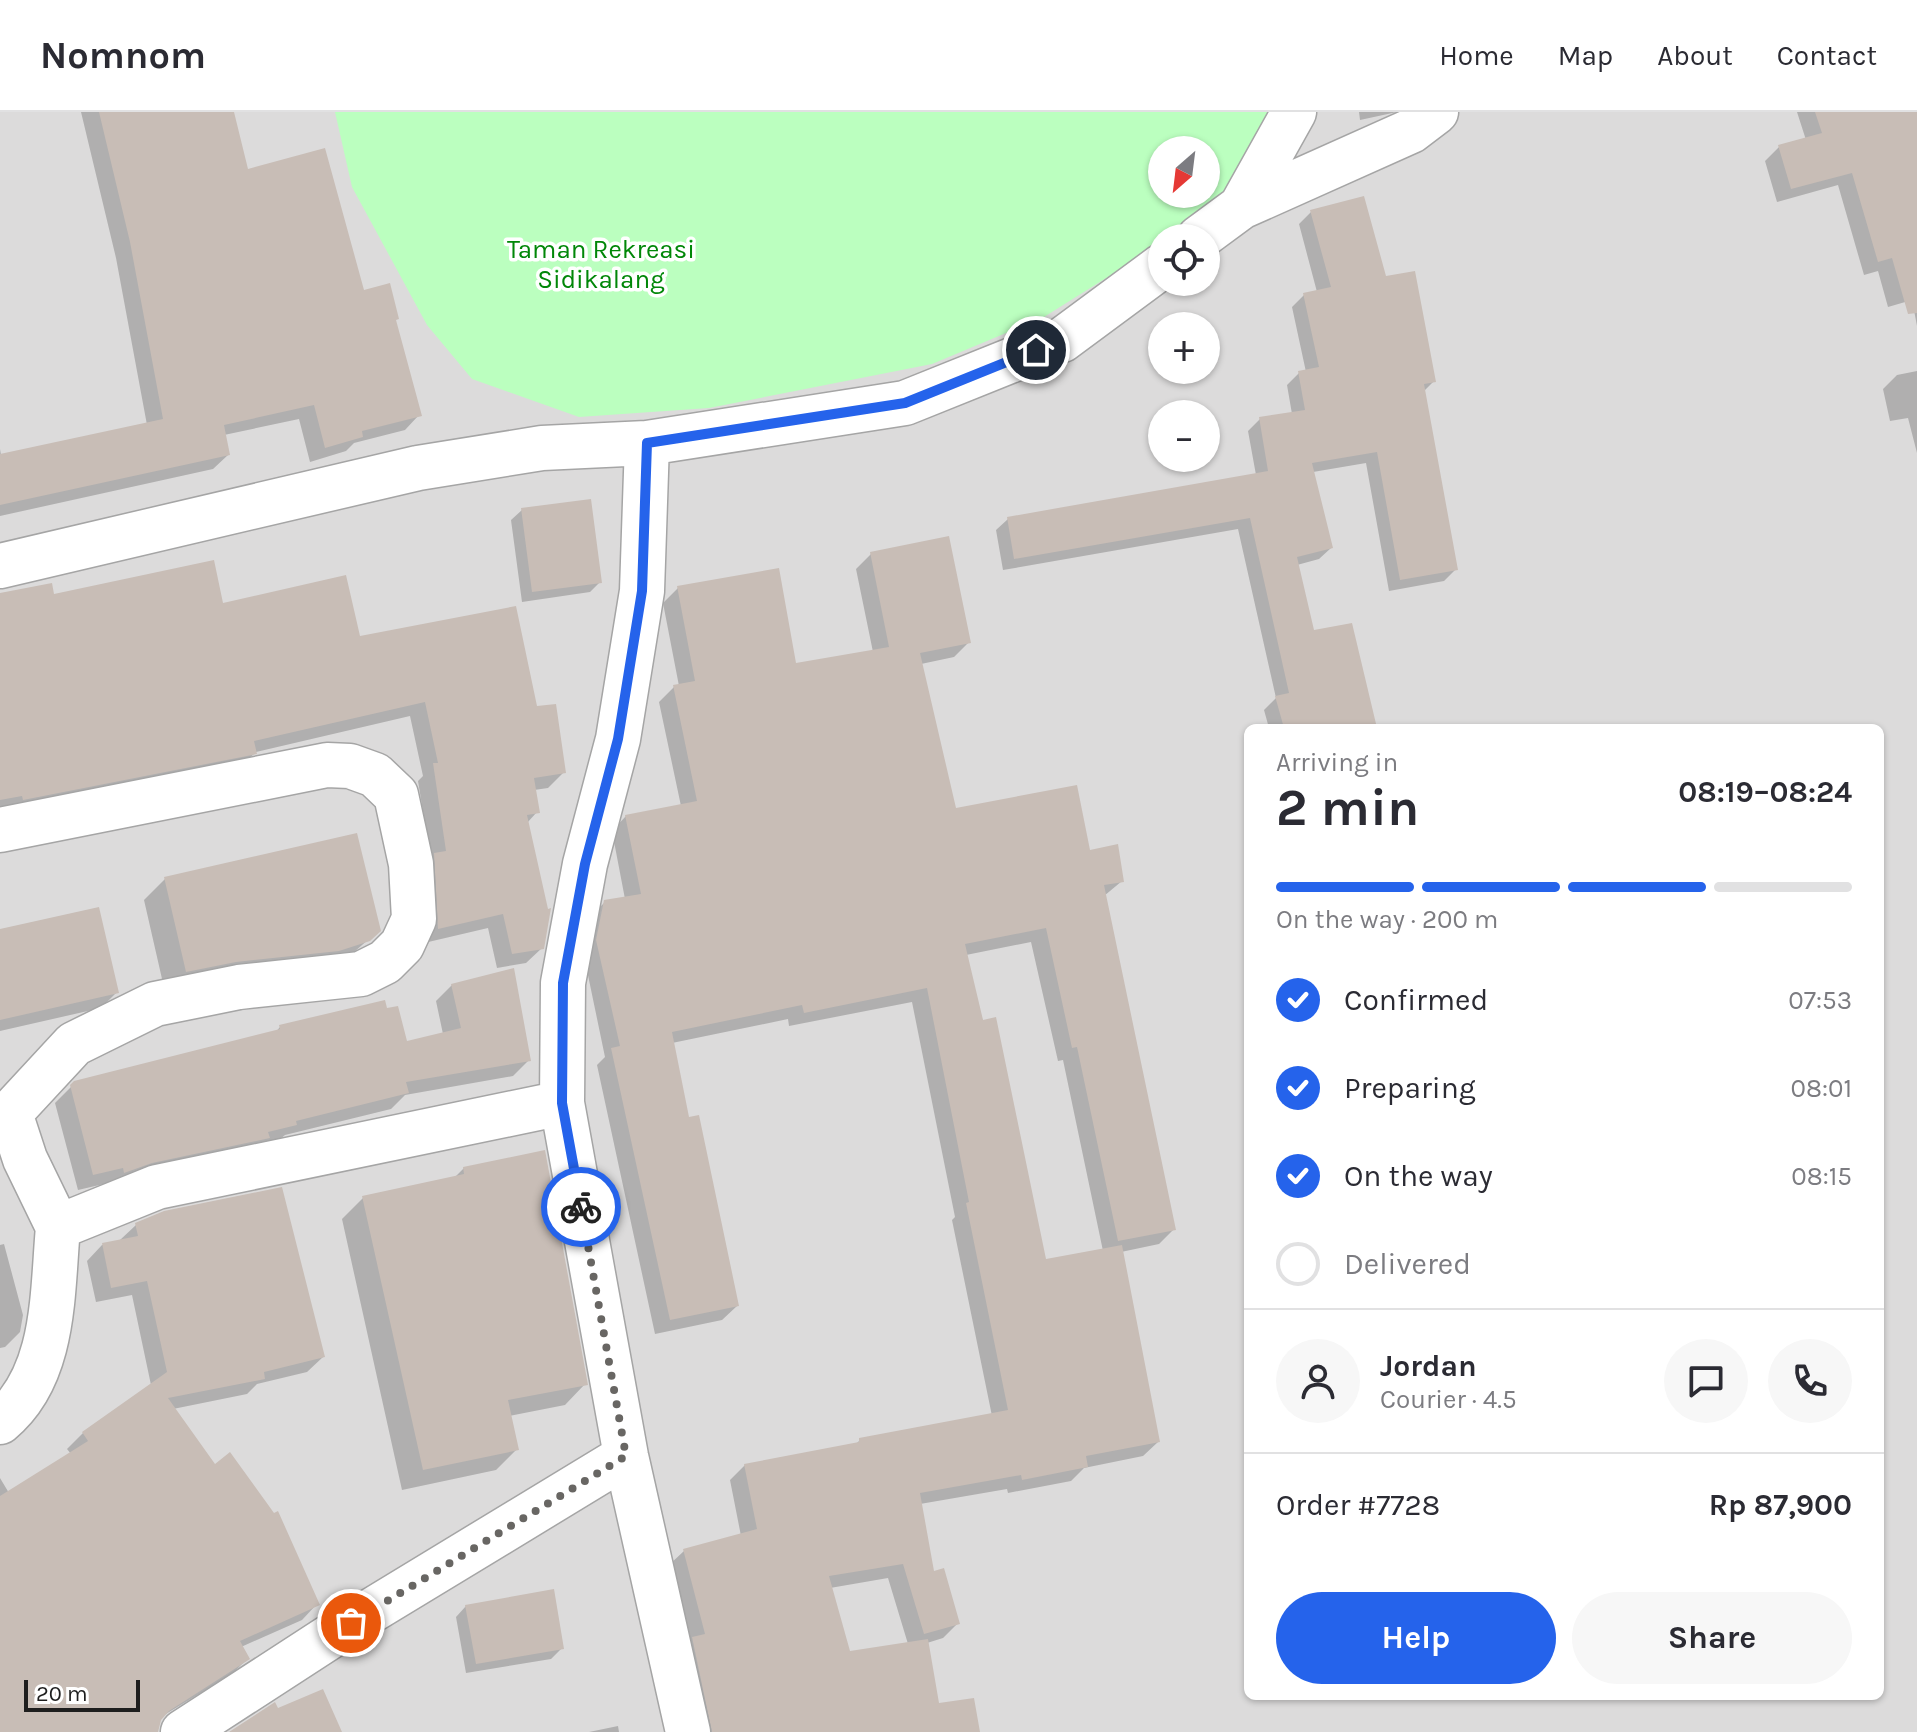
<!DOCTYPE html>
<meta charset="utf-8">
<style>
body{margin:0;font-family:Karla,sans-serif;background:#f7f7f7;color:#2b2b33;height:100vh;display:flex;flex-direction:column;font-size:30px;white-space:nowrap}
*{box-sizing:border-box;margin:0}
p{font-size:26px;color:#7c7c81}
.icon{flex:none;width:44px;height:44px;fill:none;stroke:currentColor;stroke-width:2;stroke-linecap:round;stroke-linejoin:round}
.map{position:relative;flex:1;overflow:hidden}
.side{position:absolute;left:1244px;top:612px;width:640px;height:976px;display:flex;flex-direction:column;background:#fff;border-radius:12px;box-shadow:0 2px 6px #0004}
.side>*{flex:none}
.needle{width:52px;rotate:208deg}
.fabs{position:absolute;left:1148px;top:24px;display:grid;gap:16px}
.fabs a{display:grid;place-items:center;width:72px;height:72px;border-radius:50%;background:#fff;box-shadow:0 2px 6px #0004;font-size:40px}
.scale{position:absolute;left:24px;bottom:20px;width:116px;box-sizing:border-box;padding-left:8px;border:4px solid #1e1e1e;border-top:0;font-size:22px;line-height:28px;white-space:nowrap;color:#1e1e1e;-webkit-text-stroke:6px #fff;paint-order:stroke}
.pin{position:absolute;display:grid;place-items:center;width:68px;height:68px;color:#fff;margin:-34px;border:4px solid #fff;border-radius:50%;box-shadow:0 2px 8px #0007}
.courier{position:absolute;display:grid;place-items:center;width:80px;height:80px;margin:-40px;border:6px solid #2563eb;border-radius:50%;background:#fff;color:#222;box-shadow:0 2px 10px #0007}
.summary em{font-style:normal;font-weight:700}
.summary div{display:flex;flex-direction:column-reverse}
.summary{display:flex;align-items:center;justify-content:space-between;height:136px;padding:0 32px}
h1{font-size:52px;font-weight:700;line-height:60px}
.bar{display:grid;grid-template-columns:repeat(4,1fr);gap:12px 8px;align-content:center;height:96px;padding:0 32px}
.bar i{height:10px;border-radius:6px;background:#e1e1e2}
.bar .on{background:#2563eb}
.bar p{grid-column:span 4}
.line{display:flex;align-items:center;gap:20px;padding:0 32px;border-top:2px solid #e1e1e2}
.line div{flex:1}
.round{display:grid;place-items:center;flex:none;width:84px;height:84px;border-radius:42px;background:#f7f7f7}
ol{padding:0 32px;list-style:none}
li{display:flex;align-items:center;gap:24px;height:88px}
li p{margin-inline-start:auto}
li .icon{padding:8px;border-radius:50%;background:#2563eb;color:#fff;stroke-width:4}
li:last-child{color:#7c7c81}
li i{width:44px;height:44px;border:4px solid #e1e1e2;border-radius:50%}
.cta{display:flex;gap:16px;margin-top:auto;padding:16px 32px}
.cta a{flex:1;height:92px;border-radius:48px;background:#2563eb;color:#fff;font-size:32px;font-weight:700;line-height:92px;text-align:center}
.cta a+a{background:#f7f7f7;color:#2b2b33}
header{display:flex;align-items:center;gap:48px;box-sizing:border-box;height:112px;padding:0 40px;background:#fff;border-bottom:2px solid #e1e1e2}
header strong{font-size:38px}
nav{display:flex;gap:44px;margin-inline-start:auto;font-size:28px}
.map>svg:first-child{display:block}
.residential{fill:#dcdbdb;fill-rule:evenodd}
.park{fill:#bbffbf;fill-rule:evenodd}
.shadow{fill:#0003;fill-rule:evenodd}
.building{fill:#c8bdb6}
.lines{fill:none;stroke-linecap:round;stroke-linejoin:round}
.minor-casing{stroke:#a5a5a5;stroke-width:47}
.minor{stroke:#fff;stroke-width:44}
.done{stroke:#686663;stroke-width:8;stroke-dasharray:0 14.4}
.route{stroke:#2563eb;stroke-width:10}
.labels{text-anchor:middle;stroke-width:7;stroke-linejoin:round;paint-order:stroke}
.park-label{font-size:26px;fill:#018708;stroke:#fff}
</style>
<header>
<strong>Nomnom</strong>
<nav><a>Home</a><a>Map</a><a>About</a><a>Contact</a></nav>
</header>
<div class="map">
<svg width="1917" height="1620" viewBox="0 0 1917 1620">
<rect width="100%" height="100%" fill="#f0ebe3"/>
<path class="residential" d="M 0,0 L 1917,0 L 1917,1620 L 0,1620 ZM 1162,38 L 1206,38 L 1206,82 L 1162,82 ZM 1162,126 L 1206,126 L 1206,170 L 1162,170 ZM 1162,214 L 1206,214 L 1206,258 L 1162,258 ZM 1162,302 L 1206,302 L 1206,346 L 1162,346 ZM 1248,616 L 1880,616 L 1880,1584 L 1248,1584 Z"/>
<path class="park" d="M 335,0 L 1291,0 L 1241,73 L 1171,125 L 1162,126 L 1162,131 L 1044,205 L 932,252 L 709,296 L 579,305 L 472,267 L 427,213 L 352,75 ZM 1162,38 L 1206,38 L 1206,82 L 1162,82 Z"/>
<path class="shadow" d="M 81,0 L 232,0 L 246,59 L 362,180 L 395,209 L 419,303 L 405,318 L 354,331 L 346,339 L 310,350 L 299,307 L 224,323 L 228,343 L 213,357 L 0,404 L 0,337 L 1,343 L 147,313 L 116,146 Z
M 1359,0 L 1397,0 L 1360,8 Z
M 1797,0 L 1917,0 L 1917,214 L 1912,188 L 1888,195 L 1878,159 L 1864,163 L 1838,73 L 1777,90 L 1765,49 L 1779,35 L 1806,28 Z
M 1311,100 L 1384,167 L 1434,269 L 1424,279 L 1456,457 L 1444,469 L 1389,479 L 1366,351 L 1313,360 L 1331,436 L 1319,447 L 1297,453 L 1313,521 L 1375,616 L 1269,616 L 1264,598 L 1276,586 L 1238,417 L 1003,458 L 996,418 L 1008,407 L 1256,363 L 1248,319 L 1260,307 L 1292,302 L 1287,273 L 1299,261 L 1306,260 L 1292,195 L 1304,183 L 1317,180 L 1299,112 Z
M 1917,259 L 1917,341 L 1908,306 L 1890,309 L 1883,277 L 1897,263 Z
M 522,398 L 600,470 L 590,480 L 522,490 L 511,408 Z
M 871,442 L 969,530 L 954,545 L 921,552 L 955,698 L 1088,740 L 1122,769 L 1104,784 L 1174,1117 L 1159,1132 L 1121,1140 L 1158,1330 L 1143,1344 L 1084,1356 L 1071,1369 L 1008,1381 L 1007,1377 L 920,1392 L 932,1462 L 958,1511 L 943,1526 L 927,1531 L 937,1593 L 978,1620 L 696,1620 L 669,1453 L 684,1439 L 741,1424 L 730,1368 L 745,1353 L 855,1333 L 860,1328 L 992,1304 L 952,1108 L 955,1105 L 912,890 L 789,914 L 788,907 L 672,931 L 688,1007 L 737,1194 L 722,1208 L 655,1222 L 597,953 L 605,945 L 584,844 L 590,805 L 605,790 L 625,787 L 612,719 L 626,704 L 681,694 L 659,590 L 674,575 L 679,574 L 663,491 L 678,476 L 794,554 L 873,540 L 856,457 ZM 1031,830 L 1058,949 L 1063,948 L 1103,1139 L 1044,1150 L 966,843 ZM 888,1466 L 908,1532 L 848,1542 L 830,1476 Z
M 0,483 L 222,493 L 359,527 L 535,597 L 564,660 L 548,676 L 534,678 L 537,700 L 527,711 L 542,836 L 526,851 L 497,856 L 488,816 L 424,831 L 431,748 L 418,669 L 423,664 L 410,604 L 256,640 L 239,656 L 0,700 Z
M 165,767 L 378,819 L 337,855 L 165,880 L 144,788 Z
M 0,819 L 117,880 L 101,896 L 0,919 Z
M 452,873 L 529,948 L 513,964 L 405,983 L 391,997 L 285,1023 L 279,1028 L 109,1076 L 108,1071 L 78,1078 L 55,991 L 75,971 L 275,921 L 280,915 L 405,931 L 443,922 L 436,889 Z
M 464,1056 L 585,1272 L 565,1293 L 509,1304 L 517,1337 L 496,1358 L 402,1378 L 342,1107 L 363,1086 L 454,1066 Z
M 136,1113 L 323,1245 L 307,1260 L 257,1272 L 247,1282 L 173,1297 L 317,1492 L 302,1508 L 241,1535 L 248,1546 L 232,1562 L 136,1620 L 0,1620 L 0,1366 L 9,1381 L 71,1342 L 67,1337 L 83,1321 L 151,1273 L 132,1183 L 96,1190 L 87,1149 L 102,1133 L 120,1128 Z
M 4,1132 L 23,1203 L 20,1220 L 5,1235 L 0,1236 L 0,1133 Z
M 466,1494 L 562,1536 L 551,1547 L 466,1561 L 456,1505 Z
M 618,1614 L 619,1620 L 589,1620 Z"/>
<path class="building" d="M 99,0 L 234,0 L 248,57 L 325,36 L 364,178 L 390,171 L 399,207 L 396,208 L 422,304 L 362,319 L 363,325 L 325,336 L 314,293 L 224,313 L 230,343 L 0,393 L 0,342 L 163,307 L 130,130 Z
M 1815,0 L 1917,0 L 1917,201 L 1908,202 L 1892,146 L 1878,150 L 1852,61 L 1791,77 L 1778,33 L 1822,21 Z
M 1364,84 L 1386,164 L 1415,159 L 1436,270 L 1424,272 L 1458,458 L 1400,468 L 1377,340 L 1312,351 L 1333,436 L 1297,445 L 1314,518 L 1352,511 L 1377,616 L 1284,616 L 1275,584 L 1289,581 L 1250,406 L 1014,447 L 1007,405 L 1268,359 L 1259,305 L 1305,298 L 1298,259 L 1319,255 L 1303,181 L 1331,175 L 1310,98 Z
M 591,387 L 602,471 L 532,480 L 521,396 Z
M 949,424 L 971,531 L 920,541 L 956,696 L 1077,673 L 1090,738 L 1118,732 L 1124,770 L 1104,773 L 1176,1118 L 1118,1129 L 1077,935 L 1072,936 L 1046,816 L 965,832 L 983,908 L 996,905 L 1046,1147 L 1122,1133 L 1160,1330 L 1086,1344 L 1088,1355 L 1022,1368 L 1021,1363 L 920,1381 L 934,1459 L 944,1456 L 960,1512 L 924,1522 L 903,1452 L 829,1464 L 850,1539 L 928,1527 L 939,1591 L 974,1586 L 980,1620 L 712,1620 L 692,1525 L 705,1522 L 683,1437 L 757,1417 L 744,1352 L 859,1330 L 859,1326 L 1008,1298 L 966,1091 L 969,1090 L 927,876 L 804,901 L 802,893 L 672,920 L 689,1005 L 699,1003 L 739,1194 L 670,1208 L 611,936 L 620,934 L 596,828 L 604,788 L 641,782 L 625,703 L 697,689 L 673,573 L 695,569 L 677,474 L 779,456 L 796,551 L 889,535 L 870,440 Z
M 214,448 L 223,491 L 346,463 L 360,524 L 516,494 L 537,594 L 556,592 L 566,661 L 534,666 L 540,701 L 527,703 L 548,797 L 551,796 L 544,837 L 512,842 L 503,802 L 438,817 L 434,741 L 446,739 L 433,651 L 438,651 L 425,590 L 254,629 L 257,642 L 23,688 L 22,684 L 0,688 L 0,481 L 52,471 L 54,482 Z
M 357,721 L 381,819 L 370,829 L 339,839 L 236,850 L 186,860 L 164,765 Z
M 99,795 L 119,881 L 0,908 L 0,817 Z
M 514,856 L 531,949 L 406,970 L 409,981 L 296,1009 L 297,1013 L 268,1020 L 270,1026 L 152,1051 L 124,1061 L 123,1056 L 93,1063 L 70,973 L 74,969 L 280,917 L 279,913 L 385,888 L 387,896 L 398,894 L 407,929 L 461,916 L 451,872 Z
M 545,1038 L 588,1273 L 508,1288 L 519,1338 L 423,1358 L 362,1084 L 464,1062 L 463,1055 Z
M 282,1075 L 325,1245 L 264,1260 L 265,1267 L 168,1286 L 215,1352 L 230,1340 L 274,1401 L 278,1399 L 320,1493 L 240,1529 L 250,1547 L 169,1599 L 161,1608 L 158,1620 L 0,1620 L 0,1384 L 88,1329 L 82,1320 L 167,1260 L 147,1169 L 111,1176 L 102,1131 L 138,1124 L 135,1111 L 164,1099 Z
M 554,1477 L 564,1537 L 476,1552 L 465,1493 Z
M 323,1577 L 342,1620 L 229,1620 L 275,1590 L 278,1596 Z"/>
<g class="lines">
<defs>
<path id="minor" d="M 1241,95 L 1411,19 L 1436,0
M 1199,126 L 1241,95 L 1294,0
M 647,331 L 642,479 L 618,627 L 585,752 L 563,871 L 562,991 L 626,1344 L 688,1620
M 0,454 L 418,356 L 542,336 L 647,331 L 905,291 L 1062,228 L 1162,154
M 0,718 L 327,653 L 350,654 L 375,663 L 396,683 L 411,752 L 414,807 L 402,833 L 385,850 L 361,862 L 239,875 L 155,892 L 74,932 L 10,1001 L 25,1047 L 58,1115
M 0,1310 C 56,1264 52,1181 58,1115 L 157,1075 L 562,991
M 183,1620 L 351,1511 L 626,1344"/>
</defs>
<use href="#minor" class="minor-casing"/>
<use href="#minor" class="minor"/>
</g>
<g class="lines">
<path class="done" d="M 351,1511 L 626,1344 L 581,1095"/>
<path class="route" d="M 581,1095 L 562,991 L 563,871 L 585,752 L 618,627 L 642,479 L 647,331 L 905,291 L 1036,238"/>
</g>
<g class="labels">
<g class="park-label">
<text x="601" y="146">Taman Rekreasi<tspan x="601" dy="30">Sidikalang</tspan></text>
</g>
</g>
</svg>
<div class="fabs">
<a><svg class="needle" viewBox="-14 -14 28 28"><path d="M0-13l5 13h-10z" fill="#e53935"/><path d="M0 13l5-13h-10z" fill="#7c7c81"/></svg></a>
<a><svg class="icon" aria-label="locate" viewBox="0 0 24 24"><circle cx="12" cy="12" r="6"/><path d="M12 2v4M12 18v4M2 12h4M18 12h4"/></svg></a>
<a>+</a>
<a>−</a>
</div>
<div class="scale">20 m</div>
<div class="pin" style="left:351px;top:1511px;background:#ea580c"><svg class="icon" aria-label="bag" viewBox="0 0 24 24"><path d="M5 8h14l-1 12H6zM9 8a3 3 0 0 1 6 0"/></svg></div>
<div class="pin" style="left:1036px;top:238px;background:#1f2937"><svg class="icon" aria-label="home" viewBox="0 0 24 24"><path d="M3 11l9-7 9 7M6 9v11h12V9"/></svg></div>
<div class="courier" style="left:581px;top:1095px"><svg class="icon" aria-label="bike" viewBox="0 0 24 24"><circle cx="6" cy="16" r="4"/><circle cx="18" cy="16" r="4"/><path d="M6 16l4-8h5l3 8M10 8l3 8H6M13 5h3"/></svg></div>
<section class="side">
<div class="summary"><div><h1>2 min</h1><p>Arriving in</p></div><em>08:19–08:24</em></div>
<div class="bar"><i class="on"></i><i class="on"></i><i class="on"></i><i></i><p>On the way · 200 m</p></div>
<ol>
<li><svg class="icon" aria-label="check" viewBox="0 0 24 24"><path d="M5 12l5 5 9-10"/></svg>Confirmed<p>07:53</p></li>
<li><svg class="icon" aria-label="check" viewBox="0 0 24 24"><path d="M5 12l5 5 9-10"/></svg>Preparing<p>08:01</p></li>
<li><svg class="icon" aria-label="check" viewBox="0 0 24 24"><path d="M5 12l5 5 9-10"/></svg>On the way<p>08:15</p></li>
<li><i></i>Delivered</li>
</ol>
<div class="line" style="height:144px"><a class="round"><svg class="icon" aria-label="person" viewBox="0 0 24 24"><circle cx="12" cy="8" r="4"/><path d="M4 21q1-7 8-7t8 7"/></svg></a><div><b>Jordan</b><p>Courier · 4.5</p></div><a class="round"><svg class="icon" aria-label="chat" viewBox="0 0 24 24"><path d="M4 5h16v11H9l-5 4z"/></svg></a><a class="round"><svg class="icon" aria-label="phone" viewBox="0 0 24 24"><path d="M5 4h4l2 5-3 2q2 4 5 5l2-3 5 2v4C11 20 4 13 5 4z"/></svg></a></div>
<div class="line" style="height:104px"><div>Order #7728</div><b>Rp 87,900</b></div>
<div class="cta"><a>Help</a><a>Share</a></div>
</section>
</div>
